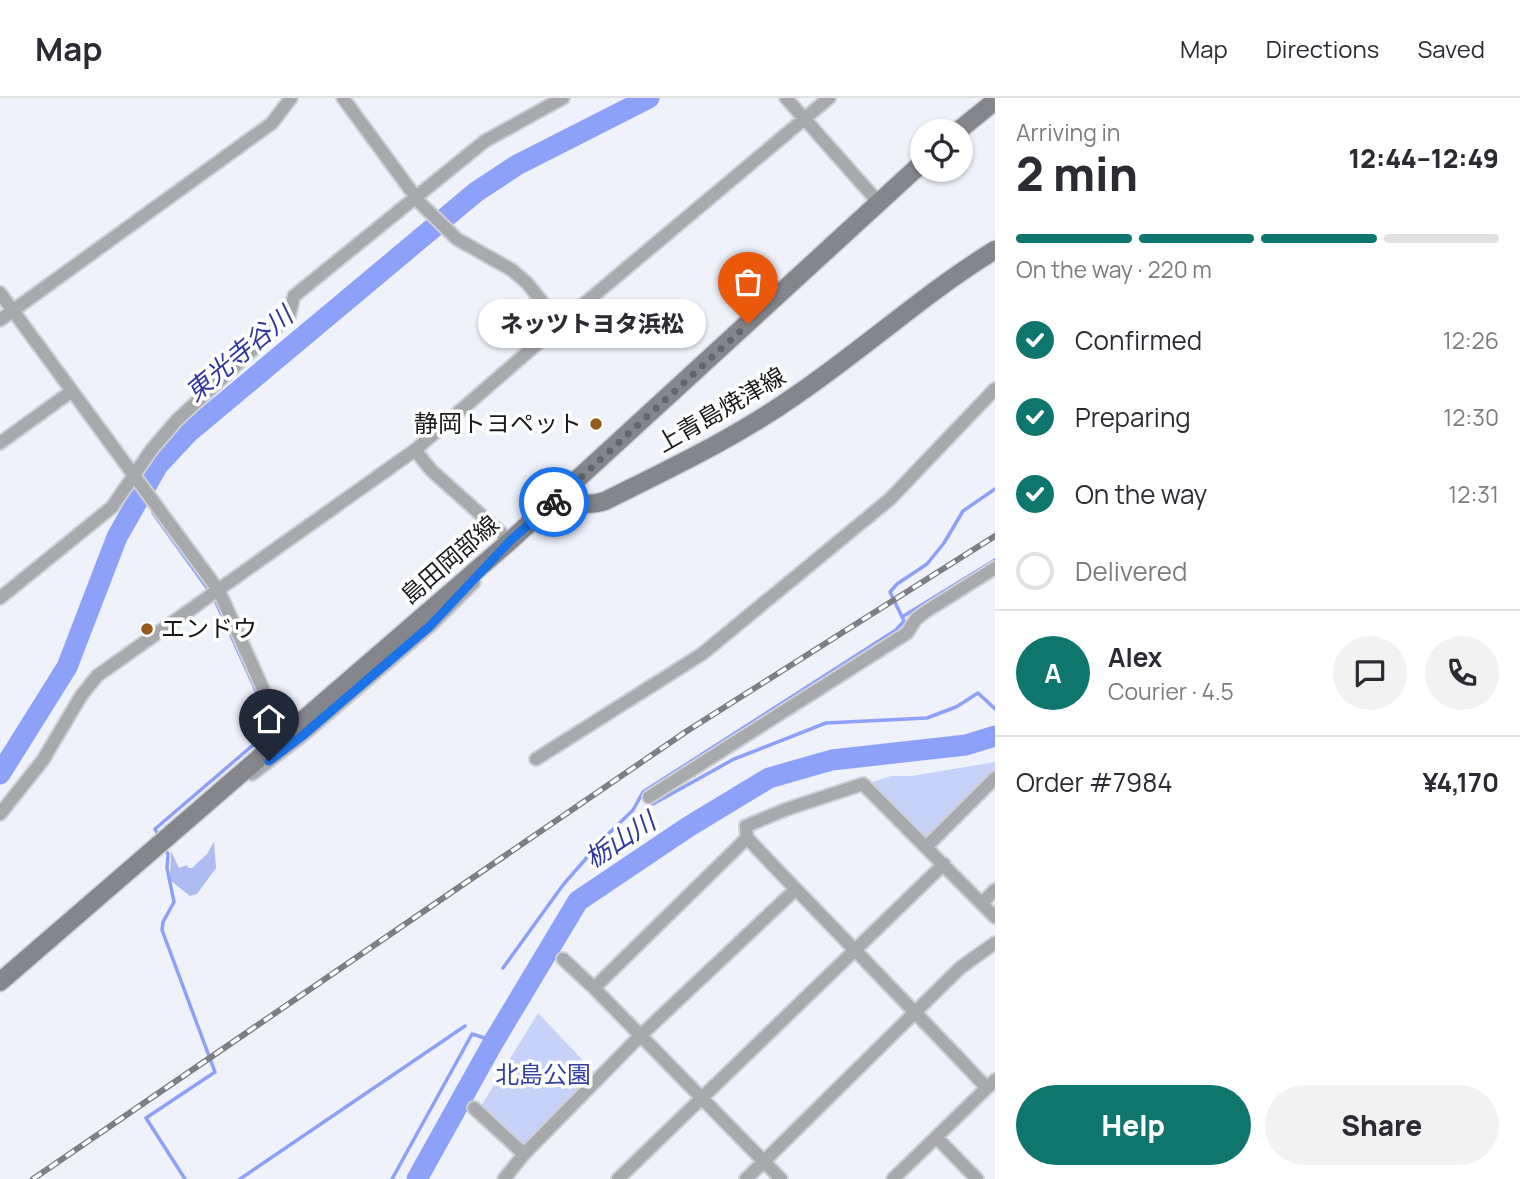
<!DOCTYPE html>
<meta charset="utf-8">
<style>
body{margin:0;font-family:Manrope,"Noto Sans JP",sans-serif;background:#f2f2f3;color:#2b2b33;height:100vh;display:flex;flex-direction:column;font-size:26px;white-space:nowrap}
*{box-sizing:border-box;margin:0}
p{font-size:23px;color:#7c7c81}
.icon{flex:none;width:38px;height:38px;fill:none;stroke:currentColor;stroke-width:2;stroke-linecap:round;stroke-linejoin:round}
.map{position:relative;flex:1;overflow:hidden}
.side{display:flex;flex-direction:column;background:#fff;width:525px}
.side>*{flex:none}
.tools{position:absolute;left:910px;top:21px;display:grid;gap:14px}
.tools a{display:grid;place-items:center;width:63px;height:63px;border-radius:50%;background:#fff;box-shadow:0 2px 5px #0004;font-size:35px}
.pin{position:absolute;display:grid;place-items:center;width:60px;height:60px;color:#fff;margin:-72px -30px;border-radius:50% 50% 50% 0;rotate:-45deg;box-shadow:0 0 7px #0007}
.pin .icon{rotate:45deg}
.courier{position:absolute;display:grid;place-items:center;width:70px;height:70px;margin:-35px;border:5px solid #1a73e8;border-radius:50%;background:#fff;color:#222;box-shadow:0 2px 9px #0007}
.bubble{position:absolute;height:49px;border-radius:24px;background:#fff;box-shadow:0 2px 5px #0004;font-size:23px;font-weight:800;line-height:49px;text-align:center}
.headline em{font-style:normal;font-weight:800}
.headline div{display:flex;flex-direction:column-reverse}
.headline{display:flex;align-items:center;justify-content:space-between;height:119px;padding:0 21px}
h1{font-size:46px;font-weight:800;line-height:52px}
.bar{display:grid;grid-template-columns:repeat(4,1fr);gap:10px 7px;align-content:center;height:84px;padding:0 21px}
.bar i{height:9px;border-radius:5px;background:#e1e1e2}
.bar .active{background:#0f766e}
.bar p{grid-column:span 4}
.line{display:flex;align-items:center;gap:18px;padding:0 21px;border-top:2px solid #e1e1e2}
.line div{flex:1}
.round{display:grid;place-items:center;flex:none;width:74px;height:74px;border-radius:37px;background:#f2f2f3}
ol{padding:0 21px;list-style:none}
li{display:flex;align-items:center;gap:21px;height:77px}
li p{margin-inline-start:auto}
li .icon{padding:7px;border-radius:50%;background:#0f766e;color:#fff;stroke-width:4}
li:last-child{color:#7c7c81}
li i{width:38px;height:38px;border:4px solid #e1e1e2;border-radius:50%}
.action{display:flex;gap:14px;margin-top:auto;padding:14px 21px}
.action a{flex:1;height:80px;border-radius:42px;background:#0f766e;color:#fff;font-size:28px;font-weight:800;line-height:80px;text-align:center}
.action a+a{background:#f2f2f3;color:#2b2b33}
header{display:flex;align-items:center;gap:42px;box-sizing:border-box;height:98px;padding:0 35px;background:#fff;border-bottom:2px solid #e1e1e2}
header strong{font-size:33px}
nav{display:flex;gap:38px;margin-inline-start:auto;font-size:24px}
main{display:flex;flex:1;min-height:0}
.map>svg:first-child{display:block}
.green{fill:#c7d2f8}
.forest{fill:#aebcf2}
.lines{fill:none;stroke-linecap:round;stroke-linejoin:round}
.stream{stroke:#8da1f9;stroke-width:3.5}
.river{stroke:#8da1f9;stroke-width:21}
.minor-casing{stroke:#cdcfd7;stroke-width:16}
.secondary-casing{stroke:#cdcfd7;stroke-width:21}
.minor{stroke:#a8a9ad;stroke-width:12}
.secondary{stroke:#85868c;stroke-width:18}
.rail-casing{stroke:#7d7f85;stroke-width:6}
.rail{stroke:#fff;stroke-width:3.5;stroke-dasharray:10;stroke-linecap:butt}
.done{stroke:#64666b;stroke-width:7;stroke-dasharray:0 12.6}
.route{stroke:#1a73e8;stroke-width:9}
.poi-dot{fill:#965b1b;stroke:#fff;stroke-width:2.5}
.labels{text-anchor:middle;stroke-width:7;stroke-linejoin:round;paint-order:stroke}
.street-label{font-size:24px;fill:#191a1d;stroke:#fff}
.poi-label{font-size:24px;fill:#191a1d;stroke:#fff;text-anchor:end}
.park-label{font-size:24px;fill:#343fa3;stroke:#fff}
.water-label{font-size:26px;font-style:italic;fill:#30389c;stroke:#fff}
</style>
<header>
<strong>Map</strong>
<nav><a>Map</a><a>Directions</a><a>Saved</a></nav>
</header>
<main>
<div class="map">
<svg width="995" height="1081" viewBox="0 0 995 1081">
<rect width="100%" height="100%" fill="#eff2fb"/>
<path class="green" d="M 995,664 L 995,671 L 929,739 L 923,739 L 872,688 L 872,684 L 891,678 L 911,678 Z
M 538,915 L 595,975 L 525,1049 L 481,1008 Z"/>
<path class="forest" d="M 214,744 L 216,770 L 197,796 L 190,798 L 170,782 L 171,753 L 179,770 L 187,767 L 188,770 L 192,770 L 207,756 Z"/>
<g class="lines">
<path class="stream" d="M 153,415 L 210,494
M 902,519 L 995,462
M 653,706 L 734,661 L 826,625 L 927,620 L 956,609 L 978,595 L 995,611
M 160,740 L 155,731 L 273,630 L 214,500
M 165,750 L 168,756 L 167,770 L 174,804 L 163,824 L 162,832 L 215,974 L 146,1020 L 185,1081
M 503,870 L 563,787 L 603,741 L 633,712 L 643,694 L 896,532 L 904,523 L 890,494 L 897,486 L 927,466 L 944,445 L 963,413 L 995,391
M 240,1081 L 465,928
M 392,1081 L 472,936 L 494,943"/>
<path class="river" d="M 0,676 L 67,569 L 117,439 L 158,367 L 188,335 L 476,94 L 517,67 L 649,0
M 417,1081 L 494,943 L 578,803 L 688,729 L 769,680 L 832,662 L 966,647 L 995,638"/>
<defs>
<path id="minor" d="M 343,0 L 420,105 L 457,141 L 512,172 L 527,185 L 560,226
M 786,0 L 879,105
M 0,195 L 219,493 L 263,591 L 287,636
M 0,222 L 272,25 L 291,0
M 0,345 L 72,293
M 415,352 L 431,372 L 510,443 L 505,449
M 0,500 L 112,409 L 152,351 L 177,322 L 289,218 L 294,198 L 485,43 L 563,0
M 536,661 L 702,556 L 890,401 L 995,291
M 252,676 L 302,638 L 430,528 L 474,484
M 649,699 L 907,535 L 916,521 L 925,514 L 995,470
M 0,716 L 43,662 L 81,598 L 97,578 L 415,352 L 560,226 L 829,0
M 747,740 L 594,890 L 781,1081
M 926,749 L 995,680
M 982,805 L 995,792
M 563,861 L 594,890
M 987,990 C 908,906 827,824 747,740 L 746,728 L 787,711 L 863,686 L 995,819
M 474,1010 L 524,1056
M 936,1039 L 977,1081
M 504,1081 L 524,1056 L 640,938 L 796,791
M 618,1081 L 944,766
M 746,1081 L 960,870 L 995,845
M 893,1081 L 995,982"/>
<path id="secondary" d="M 958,33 L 995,3
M 561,397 C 576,407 588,408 605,403 C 669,371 733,341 792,300 C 862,253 923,196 995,152
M 0,884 L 510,443 L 922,65"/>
</defs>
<use href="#minor" class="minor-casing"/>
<use href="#secondary" class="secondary-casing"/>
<use href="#minor" class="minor"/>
<use href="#secondary" class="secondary"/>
<defs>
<path id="rail" d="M 33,1081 L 687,633 L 995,438"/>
</defs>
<use href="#rail" class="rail-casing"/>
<use href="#rail" class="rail"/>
</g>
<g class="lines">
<path class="done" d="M 554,404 L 748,226"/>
<path class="route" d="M 269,663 L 302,638 L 430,528 L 510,443 L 554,404"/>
</g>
<g class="poi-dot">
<circle cx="596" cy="326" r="7"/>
<circle cx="147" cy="531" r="7"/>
</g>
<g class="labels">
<g class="street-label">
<text transform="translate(721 312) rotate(-30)" y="8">上青島焼津線</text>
<text transform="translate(450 462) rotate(-41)" y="8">島田岡部線</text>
</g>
<g class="poi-label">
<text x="582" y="334">静岡トヨペット</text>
<text x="161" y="539" text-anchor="start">エンドウ</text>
</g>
<g class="park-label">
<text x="543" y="985">北島公園</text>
</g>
<g class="water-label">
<text transform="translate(239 256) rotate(-40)" y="9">東光寺谷川</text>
<text transform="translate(620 742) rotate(-33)" y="9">栃山川</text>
</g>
</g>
</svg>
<div class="tools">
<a><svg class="icon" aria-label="locate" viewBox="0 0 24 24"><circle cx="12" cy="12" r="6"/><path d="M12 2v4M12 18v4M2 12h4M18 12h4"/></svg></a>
</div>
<div class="pin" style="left:748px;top:226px;background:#ea580c"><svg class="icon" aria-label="bag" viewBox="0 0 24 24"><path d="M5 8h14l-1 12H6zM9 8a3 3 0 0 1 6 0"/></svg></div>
<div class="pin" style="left:269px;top:663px;background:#1f2937"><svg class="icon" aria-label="home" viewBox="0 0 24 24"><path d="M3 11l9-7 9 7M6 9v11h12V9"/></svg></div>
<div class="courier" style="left:554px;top:404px"><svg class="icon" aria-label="bike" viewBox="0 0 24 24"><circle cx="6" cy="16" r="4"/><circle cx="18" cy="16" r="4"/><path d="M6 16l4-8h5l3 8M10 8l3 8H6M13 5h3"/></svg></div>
<div class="bubble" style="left:478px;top:201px;width:228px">ネッツトヨタ浜松</div>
</div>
<section class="side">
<div class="headline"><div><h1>2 min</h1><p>Arriving in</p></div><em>12:44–12:49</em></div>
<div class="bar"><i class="active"></i><i class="active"></i><i class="active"></i><i></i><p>On the way · 220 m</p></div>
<ol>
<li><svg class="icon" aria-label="check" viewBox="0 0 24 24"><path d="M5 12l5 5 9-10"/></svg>Confirmed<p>12:26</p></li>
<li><svg class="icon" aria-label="check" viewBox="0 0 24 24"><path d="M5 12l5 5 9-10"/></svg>Preparing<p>12:30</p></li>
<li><svg class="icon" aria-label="check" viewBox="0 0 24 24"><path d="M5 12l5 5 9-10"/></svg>On the way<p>12:31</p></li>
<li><i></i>Delivered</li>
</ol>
<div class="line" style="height:126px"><b class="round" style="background:#0f766e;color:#fff">A</b><div><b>Alex</b><p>Courier · 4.5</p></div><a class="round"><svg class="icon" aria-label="chat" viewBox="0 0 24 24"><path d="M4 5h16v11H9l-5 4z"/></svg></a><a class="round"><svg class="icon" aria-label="phone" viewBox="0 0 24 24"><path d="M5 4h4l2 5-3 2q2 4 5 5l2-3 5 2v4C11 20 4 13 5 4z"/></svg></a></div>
<div class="line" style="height:91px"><div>Order #7984</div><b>¥4,170</b></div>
<div class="action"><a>Help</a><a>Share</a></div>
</section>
</main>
